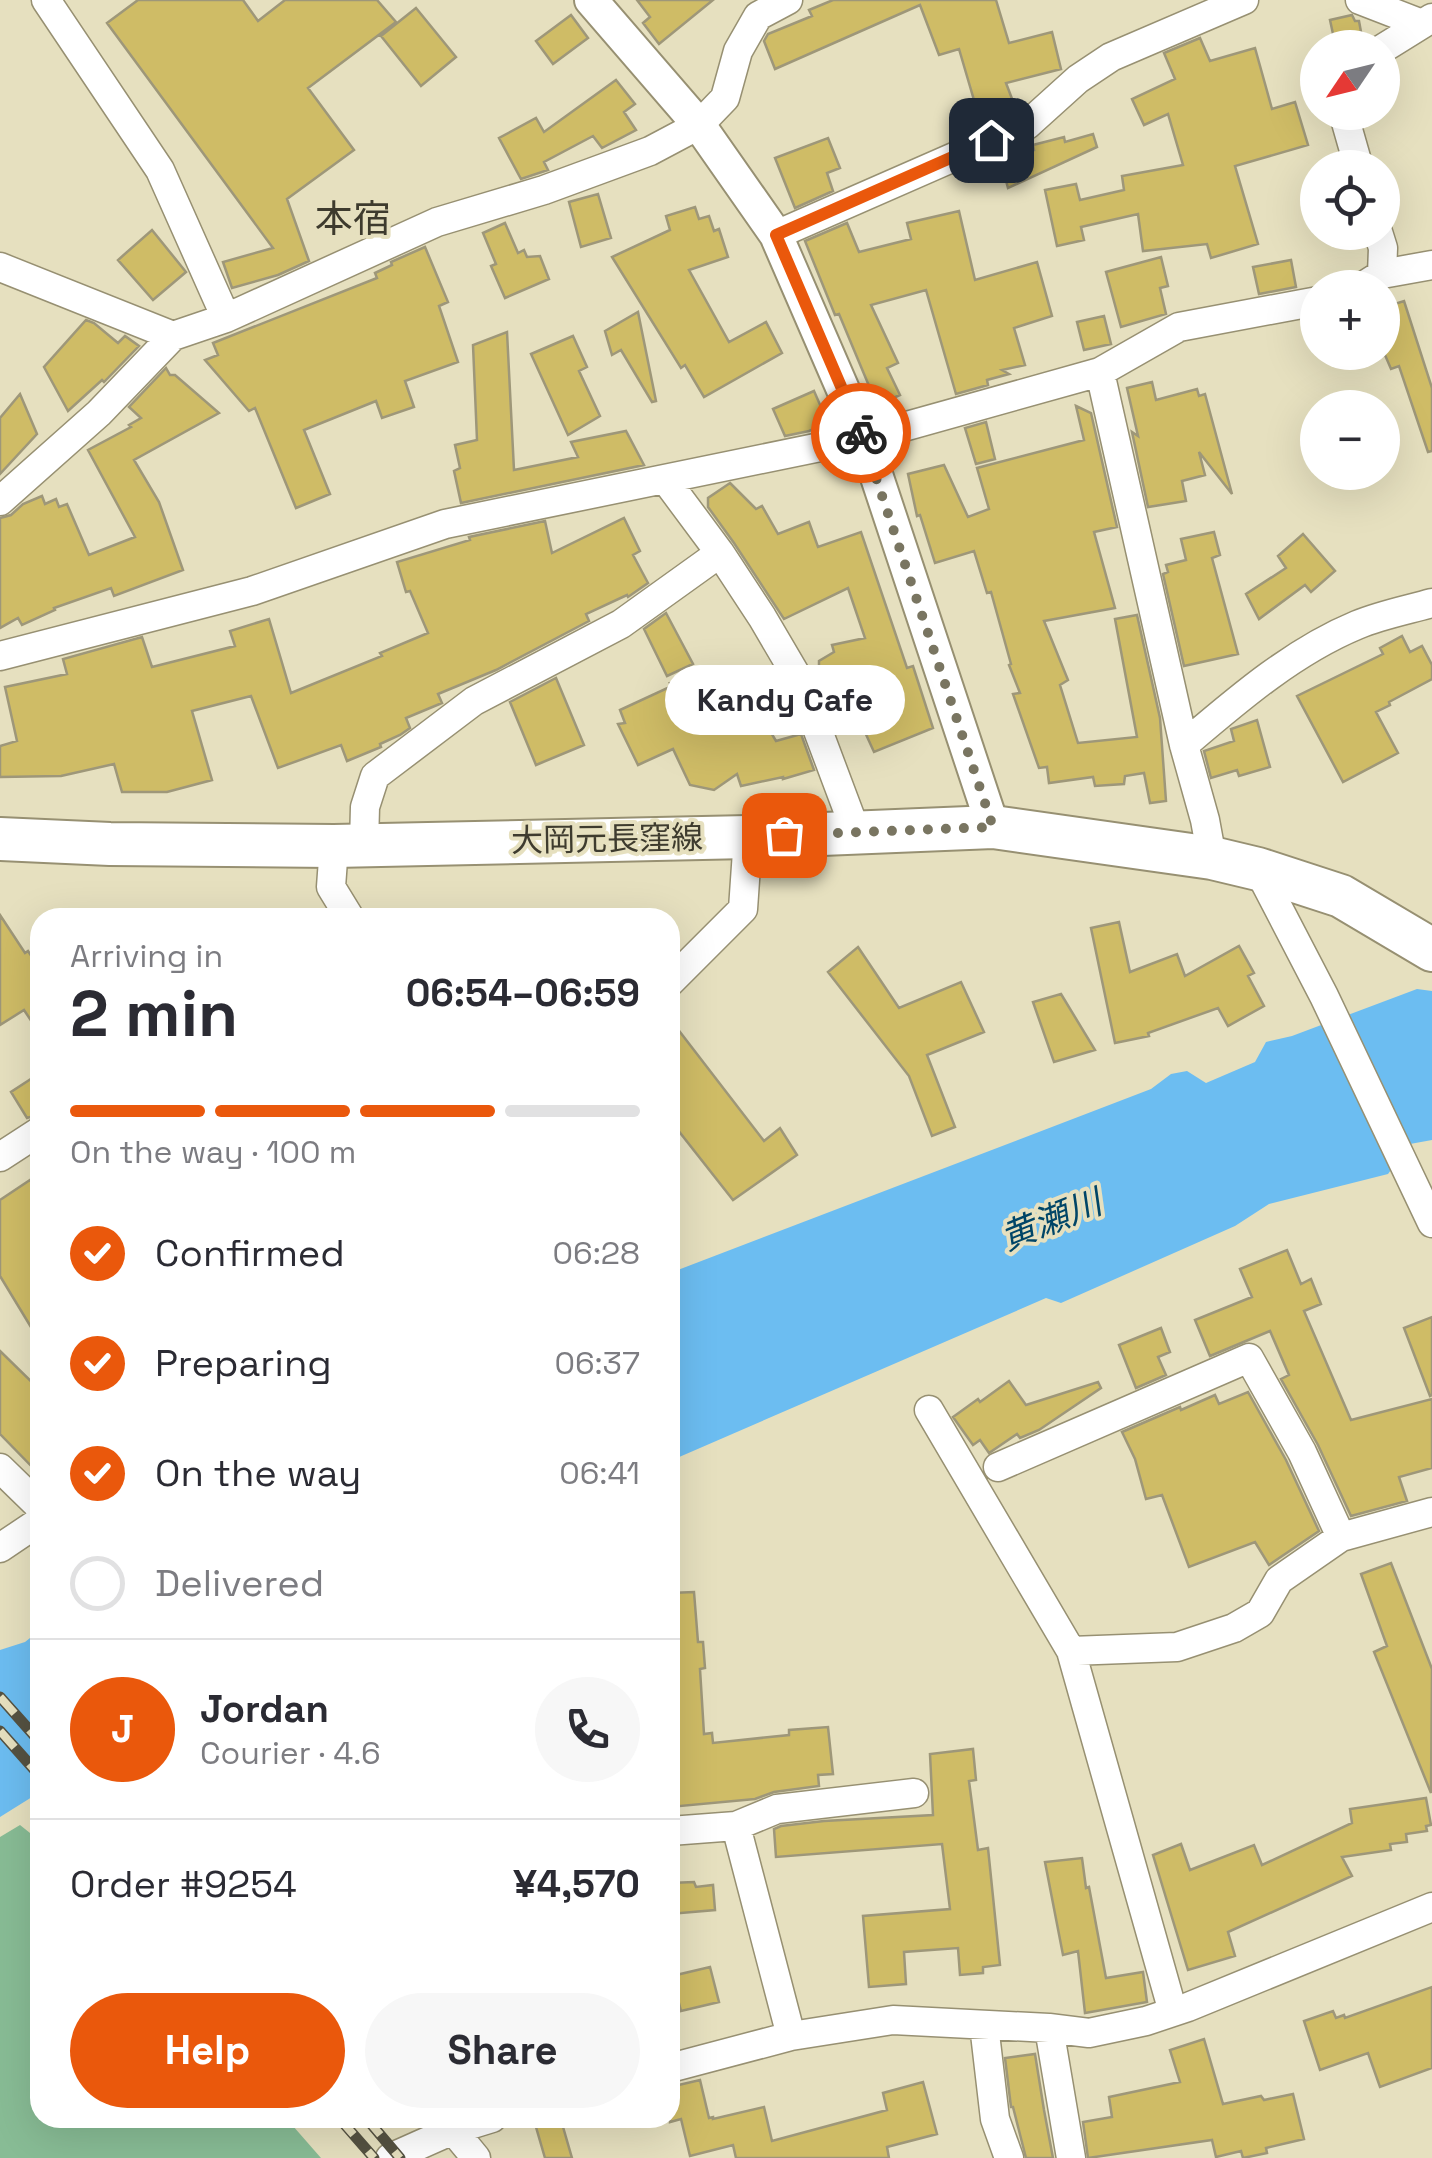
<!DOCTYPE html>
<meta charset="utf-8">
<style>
body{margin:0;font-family:"Space Grotesk","Noto Sans JP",sans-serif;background:#f7f7f7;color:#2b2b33;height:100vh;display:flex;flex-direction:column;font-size:38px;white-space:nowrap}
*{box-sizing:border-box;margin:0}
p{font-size:32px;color:#7c7c81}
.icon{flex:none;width:55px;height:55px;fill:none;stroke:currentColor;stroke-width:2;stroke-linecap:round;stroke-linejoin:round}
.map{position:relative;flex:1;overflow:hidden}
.drawer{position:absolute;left:30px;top:908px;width:650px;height:1220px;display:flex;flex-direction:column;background:#fff;border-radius:30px;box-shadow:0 10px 40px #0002}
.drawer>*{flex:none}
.needle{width:65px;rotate:235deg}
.controls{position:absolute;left:1300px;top:30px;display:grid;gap:20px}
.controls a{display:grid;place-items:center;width:100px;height:100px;border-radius:50%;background:#fff;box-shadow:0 10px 40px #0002;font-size:50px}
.pin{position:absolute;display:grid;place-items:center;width:85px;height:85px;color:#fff;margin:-42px;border-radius:20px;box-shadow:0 5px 15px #0006}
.courier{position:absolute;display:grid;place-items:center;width:100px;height:100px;margin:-50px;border:8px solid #ea580c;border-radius:50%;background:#fff;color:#222;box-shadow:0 2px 12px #0007}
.bubble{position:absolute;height:70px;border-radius:35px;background:#fff;box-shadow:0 10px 40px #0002;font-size:32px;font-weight:700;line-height:70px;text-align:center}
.summary em{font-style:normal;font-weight:700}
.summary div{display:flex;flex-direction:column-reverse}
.summary{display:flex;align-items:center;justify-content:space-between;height:170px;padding:0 40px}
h1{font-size:65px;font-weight:700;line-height:75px}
.bar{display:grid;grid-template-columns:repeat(4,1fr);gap:15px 10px;align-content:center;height:120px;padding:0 40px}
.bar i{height:12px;border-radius:8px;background:#e1e1e2}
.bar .selected{background:#ea580c}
.bar p{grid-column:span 4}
.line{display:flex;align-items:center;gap:25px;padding:0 40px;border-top:2px solid #e1e1e2}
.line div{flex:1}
.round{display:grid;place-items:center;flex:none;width:105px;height:105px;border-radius:52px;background:#f7f7f7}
ol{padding:0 40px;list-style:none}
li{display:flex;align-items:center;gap:30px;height:110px}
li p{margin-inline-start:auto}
li .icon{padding:10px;border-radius:50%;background:#ea580c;color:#fff;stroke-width:4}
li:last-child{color:#7c7c81}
li i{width:55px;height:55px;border:5px solid #e1e1e2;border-radius:50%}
.action{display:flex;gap:20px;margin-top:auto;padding:20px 40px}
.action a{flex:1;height:115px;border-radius:60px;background:#ea580c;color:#fff;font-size:40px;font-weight:700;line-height:115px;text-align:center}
.action a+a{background:#f7f7f7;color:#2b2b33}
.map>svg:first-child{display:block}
.green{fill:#88bc95}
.water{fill:#6cbdf1}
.building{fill:#cfbc66;stroke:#9e9779;stroke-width:2.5}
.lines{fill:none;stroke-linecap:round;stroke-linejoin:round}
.minor-casing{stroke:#979072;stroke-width:31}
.tertiary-casing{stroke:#979072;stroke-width:36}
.primary-casing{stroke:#979072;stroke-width:46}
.minor{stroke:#fff;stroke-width:28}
.tertiary{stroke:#fff;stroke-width:32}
.primary{stroke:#fff;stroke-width:42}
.rail-casing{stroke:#555242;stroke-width:11}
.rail{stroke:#e6e0bf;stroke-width:8;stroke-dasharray:22;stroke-linecap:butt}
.done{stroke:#797561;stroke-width:10;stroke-dasharray:0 18}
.route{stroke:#ea580c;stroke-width:12}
.labels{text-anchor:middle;stroke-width:8;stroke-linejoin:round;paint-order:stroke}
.street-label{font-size:32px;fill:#3e3b2e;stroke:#e6e0bf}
.water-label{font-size:35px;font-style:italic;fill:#004567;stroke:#e6e0bf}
.quarter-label{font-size:38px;fill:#3e3b2e;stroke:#e6e0bf}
</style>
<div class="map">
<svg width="1432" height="2158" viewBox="0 0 1432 2158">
<rect width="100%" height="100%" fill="#e6e0bf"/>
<path class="green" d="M 20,1825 L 40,1841 L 40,2118 L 286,2118 L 321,2158 L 0,2158 L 0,1837 Z"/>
<path class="water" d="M 1417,989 L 1432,991 L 1432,1140 L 1410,1144 L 1388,1174 L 1269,1204 L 1235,1226 L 1061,1303 L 1046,1298 L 670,1461 L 670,1273 L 1151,1089 L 1171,1074 L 1187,1071 L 1206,1083 L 1255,1062 L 1266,1042 L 1292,1036 Z
M 40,1630 L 40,1792 L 0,1817 L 0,1650 L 25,1642 Z"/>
<path class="building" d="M 138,0 L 243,0 L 258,21 L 285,0 L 377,0 L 396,22 L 308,88 L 354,150 L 287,199 L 309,261 L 278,275 L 232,288 L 223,262 L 273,248 L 107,23 Z
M 637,0 L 713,0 L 659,44 L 643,23 L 650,17 Z
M 833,0 L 996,0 L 1009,43 L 1052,32 L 1061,69 L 1006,83 L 1014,104 L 979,117 L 959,49 L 939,55 L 920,5 L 775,69 L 764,41 L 768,34 L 812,16 L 809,10 Z
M 416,8 L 456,57 L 421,86 L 381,36 Z
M 571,15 L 588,38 L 553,64 L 536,41 Z
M 1352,15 L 1355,21 L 1359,21 L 1364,48 L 1336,48 L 1330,20 Z
M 1200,38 L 1210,61 L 1255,48 L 1272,109 L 1295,102 L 1308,145 L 1235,166 L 1258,244 L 1211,258 L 1207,244 L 1143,251 L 1138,214 L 1081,227 L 1084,240 L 1057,246 L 1045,190 L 1076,184 L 1080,200 L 1124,190 L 1122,176 L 1183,165 L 1168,114 L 1144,125 L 1132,99 L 1175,79 L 1164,53 Z
M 616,80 L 635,104 L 624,112 L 636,130 L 602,148 L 593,136 L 544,162 L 548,170 L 521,179 L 499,138 L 536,118 L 544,132 Z
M 1093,134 L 1097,147 L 1008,188 L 1000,159 L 1034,150 L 1033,145 L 1064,137 L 1065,142 Z
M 828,138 L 840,168 L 827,173 L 833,191 L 795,208 L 775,158 Z
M 598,194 L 611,238 L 581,247 L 569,202 Z
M 695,207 L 699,219 L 709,216 L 714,231 L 719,229 L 728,257 L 689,270 L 729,342 L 766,322 L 782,353 L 704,397 L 685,365 L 681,368 L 612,257 L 670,230 L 666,216 Z
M 959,211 L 975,280 L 1037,262 L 1052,316 L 1014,328 L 1025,365 L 1002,370 L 1009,374 L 987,380 L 988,385 L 956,394 L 926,290 L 871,305 L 898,363 L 887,368 L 900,395 L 877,405 L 839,314 L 835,315 L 805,241 L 847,223 L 859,252 L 911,239 L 907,223 Z
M 505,223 L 518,253 L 524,250 L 527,257 L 540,256 L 549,279 L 505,298 L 491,266 L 496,264 L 483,233 Z
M 152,230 L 186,272 L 153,300 L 118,260 Z
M 425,247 L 448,302 L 439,306 L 458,362 L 405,381 L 414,407 L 382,418 L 376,401 L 304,430 L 330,494 L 296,508 L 255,408 L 249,411 L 205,360 L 218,355 L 213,343 L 377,278 L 375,273 L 392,265 L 391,262 Z
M 1161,257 L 1168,286 L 1160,288 L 1166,314 L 1121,327 L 1106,272 Z
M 1291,260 L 1296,287 L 1259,294 L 1253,267 Z
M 1404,301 L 1432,388 L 1432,451 L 1428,452 L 1399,366 L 1391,369 L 1382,348 L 1382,308 Z
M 638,312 L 656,401 L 652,402 L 621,350 L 612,355 L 605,331 Z
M 1104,316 L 1111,344 L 1084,350 L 1077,322 Z
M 86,320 L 94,323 L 118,343 L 125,336 L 139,346 L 104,382 L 102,380 L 68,411 L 44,367 Z
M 507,332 L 514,470 L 578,457 L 571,442 L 626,431 L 644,465 L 461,503 L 454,471 L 460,468 L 455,445 L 477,440 L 473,345 Z
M 573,336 L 587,367 L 579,371 L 600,416 L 568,435 L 531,354 Z
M 166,368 L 170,375 L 175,375 L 219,413 L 134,460 L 159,502 L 183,570 L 114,596 L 111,588 L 54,608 L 55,610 L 22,625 L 18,618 L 0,628 L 0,518 L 11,515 L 23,504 L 42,496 L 45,504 L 56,499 L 59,507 L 67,504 L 89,555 L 135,537 L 88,450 L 131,427 L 129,425 L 141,418 L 129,407 Z
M 1152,382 L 1156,400 L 1197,389 L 1199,396 L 1205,394 L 1232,494 L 1199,452 L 1205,475 L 1182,481 L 1186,501 L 1148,507 L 1132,432 L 1138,436 L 1127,388 Z
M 814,391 L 828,423 L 809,431 L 785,436 L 773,409 Z
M 20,394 L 37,434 L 0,474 L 0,418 Z
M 1076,406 L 1091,413 L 1117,527 L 1094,532 L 1115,608 L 1044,621 L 1068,680 L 1060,685 L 1078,743 L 1137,737 L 1115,619 L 1137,615 L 1160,718 L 1166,801 L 1150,803 L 1144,773 L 1125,776 L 1124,784 L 1095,786 L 1093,777 L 1049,783 L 1047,767 L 1039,768 L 1013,694 L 1020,693 L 1009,665 L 1011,664 L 991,592 L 987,593 L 974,551 L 935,563 L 920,515 L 917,516 L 908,474 L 944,465 L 968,517 L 989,509 L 977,468 L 1084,440 Z
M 986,422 L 995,459 L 976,464 L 965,428 Z
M 730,483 L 756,509 L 762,506 L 778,534 L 809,522 L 818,547 L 861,532 L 907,668 L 913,666 L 933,728 L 874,752 L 853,706 L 831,715 L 813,669 L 819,666 L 819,661 L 834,652 L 832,645 L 865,638 L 848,588 L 784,619 L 734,543 L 708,507 L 708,498 Z
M 624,518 L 640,551 L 633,555 L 648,583 L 628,597 L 627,595 L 586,614 L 589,621 L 496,670 L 438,694 L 442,703 L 406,718 L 410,728 L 400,735 L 380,744 L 381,747 L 347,761 L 341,745 L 278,768 L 251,696 L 192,711 L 212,780 L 167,792 L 122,792 L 114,764 L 61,776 L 0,777 L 0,746 L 17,741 L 5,687 L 67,674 L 63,659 L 142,637 L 152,667 L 235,646 L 230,631 L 269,619 L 291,693 L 382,656 L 380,653 L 428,633 L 410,591 L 406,592 L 397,562 L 470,540 L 469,537 L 545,521 L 552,553 Z
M 1214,532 L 1220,555 L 1212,558 L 1238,654 L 1184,666 L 1163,574 L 1168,572 L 1166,565 L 1186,560 L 1181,539 Z
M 1303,534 L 1335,571 L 1311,592 L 1305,585 L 1259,619 L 1246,594 L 1286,568 L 1278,556 Z
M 666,613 L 693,664 L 667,676 L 644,629 Z
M 1402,636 L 1410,652 L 1422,646 L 1432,665 L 1432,679 L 1389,702 L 1390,705 L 1376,712 L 1398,753 L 1343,782 L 1297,696 L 1383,654 L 1380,648 Z
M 703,676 L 711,688 L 730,677 L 740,694 L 746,691 L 776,741 L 801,734 L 814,770 L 783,779 L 783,777 L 741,786 L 737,774 L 714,790 L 690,785 L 673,749 L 638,765 L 618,724 L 625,723 L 620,710 L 672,686 L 670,683 Z
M 556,678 L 584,745 L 536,765 L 510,702 Z
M 1257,720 L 1270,767 L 1239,776 L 1237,770 L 1211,778 L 1204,751 L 1234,741 L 1231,729 Z
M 0,915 L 25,953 L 28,951 L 40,969 L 40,1034 L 24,1010 L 0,1025 Z
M 1119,922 L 1130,972 L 1177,954 L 1185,976 L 1239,946 L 1254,973 L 1248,976 L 1264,1006 L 1228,1026 L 1218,1008 L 1148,1033 L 1149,1036 L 1115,1043 L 1091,928 Z
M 858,947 L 899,1008 L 961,982 L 984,1032 L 927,1055 L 955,1127 L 932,1136 L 909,1076 L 828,972 Z
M 1061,994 L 1095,1050 L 1054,1062 L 1033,1002 Z
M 670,1019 L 764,1141 L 780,1128 L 797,1155 L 733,1200 L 670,1120 Z
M 40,1073 L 40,1114 L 27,1118 L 11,1092 Z
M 30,1180 L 40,1195 L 40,1342 L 0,1276 L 0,1200 Z
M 1287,1250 L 1301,1284 L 1311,1279 L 1321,1304 L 1304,1311 L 1351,1420 L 1432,1399 L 1432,1468 L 1399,1477 L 1407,1501 L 1351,1516 L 1318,1445 L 1281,1379 L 1289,1375 L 1270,1331 L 1210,1356 L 1195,1320 L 1252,1297 L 1240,1269 Z
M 1432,1317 L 1432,1395 L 1430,1396 L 1404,1328 Z
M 1161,1328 L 1170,1352 L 1158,1357 L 1166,1375 L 1136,1388 L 1119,1345 Z
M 0,1351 L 40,1390 L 40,1475 L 0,1434 Z
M 1009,1381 L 1026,1405 L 1098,1382 L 1101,1388 L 1039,1430 L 1020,1438 L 1017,1434 L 989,1453 L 980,1440 L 973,1445 L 953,1417 L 978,1399 L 980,1402 Z
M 1248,1392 L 1286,1460 L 1319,1531 L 1269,1565 L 1255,1542 L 1189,1567 L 1162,1495 L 1146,1499 L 1135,1459 L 1122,1432 L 1180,1407 L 1181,1410 L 1215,1395 L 1219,1404 Z
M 1391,1563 L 1432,1669 L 1431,1793 L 1374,1652 L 1387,1646 L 1361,1574 Z
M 694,1592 L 698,1642 L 703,1642 L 705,1668 L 700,1669 L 704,1734 L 712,1733 L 713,1743 L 789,1735 L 789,1730 L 828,1727 L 833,1774 L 818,1775 L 819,1786 L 774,1792 L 755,1799 L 670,1807 L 670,1781 L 675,1781 L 670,1724 L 670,1593 Z
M 973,1749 L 976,1780 L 969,1781 L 978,1850 L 988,1848 L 1000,1965 L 983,1967 L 983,1973 L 960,1975 L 958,1948 L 904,1952 L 906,1984 L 869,1987 L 863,1916 L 950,1909 L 942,1844 L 776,1857 L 774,1829 L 781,1826 L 824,1821 L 933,1815 L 930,1754 Z
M 1426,1798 L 1431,1825 L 1426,1826 L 1427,1831 L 1406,1834 L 1407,1842 L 1390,1844 L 1391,1850 L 1342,1857 L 1352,1876 L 1228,1932 L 1235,1956 L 1188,1970 L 1153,1855 L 1181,1844 L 1190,1870 L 1254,1845 L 1262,1865 L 1352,1823 L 1350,1809 Z
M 1082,1858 L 1086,1888 L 1089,1887 L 1106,1978 L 1143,1972 L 1147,2002 L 1085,2013 L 1078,1951 L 1063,1955 L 1045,1862 Z
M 694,1882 L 696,1887 L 713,1885 L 715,1910 L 670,1914 L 670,1883 Z
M 710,1967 L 719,2002 L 681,2011 L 672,1976 Z
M 1432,1987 L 1432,2068 L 1380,2087 L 1368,2053 L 1320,2070 L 1304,2021 L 1333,2011 L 1336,2018 L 1344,2015 L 1345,2018 Z
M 1204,2039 L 1223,2104 L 1261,2096 L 1264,2100 L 1293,2094 L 1304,2139 L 1266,2148 L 1267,2153 L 1243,2158 L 1241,2151 L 1216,2157 L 1212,2140 L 1088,2158 L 1083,2122 L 1112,2117 L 1109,2097 L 1180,2082 L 1170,2050 Z
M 1035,2054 L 1044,2110 L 1053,2158 L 1026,2158 L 1013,2107 L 1011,2107 L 1005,2058 Z
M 700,2080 L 709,2118 L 713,2117 L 713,2119 L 764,2107 L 772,2141 L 887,2110 L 883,2093 L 923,2082 L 937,2134 L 887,2147 L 889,2158 L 736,2158 L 733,2145 L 690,2156 L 681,2119 L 670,2122 L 670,2087 Z
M 561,2120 L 572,2158 L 545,2158 L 536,2127 Z"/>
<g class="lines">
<defs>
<path id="minor" d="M 46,0 L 160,170 L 226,318
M 1360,0 L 1422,24
M 1382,49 L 1432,18
M 1343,112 L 1359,168
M 776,235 L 1027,125 L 1078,79 L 1111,57 L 1244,0
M 0,267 L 173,336 L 226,318 L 437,222 L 544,190 L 650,151 L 699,125 L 725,98 L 738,51 L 758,16 L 788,0
M 1382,274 L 1432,265
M 1360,288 L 1382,274 L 1383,248 L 1378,232
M 1100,372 L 1184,745 L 1205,820 L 1212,858
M 0,501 L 99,413 L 173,336
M 720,553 L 762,617 L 799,680 L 856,832
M 0,656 L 252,591 L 445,524 L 864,438 L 1100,372 L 1179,327 L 1318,301
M 1184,745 C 1237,700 1292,652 1357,625 C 1381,615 1407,610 1432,603
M 364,844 L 365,807 L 375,776 L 474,701 L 621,624 L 720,553 L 665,479
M 334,846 L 331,887 L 350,918
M 1258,869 L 1324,996 L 1432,1223
M 670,982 L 743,909 L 748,837
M 0,1157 L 40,1131
M 929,1410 L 1071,1651 L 1173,2012
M 998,1467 L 1249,1358 L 1302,1452 L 1341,1537
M 0,1468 L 40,1507
M 0,1548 L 40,1521
M 1071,1651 L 1177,1647 L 1234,1628 L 1260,1613 L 1279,1580 L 1341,1537 L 1432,1512
M 736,1826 L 791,2036
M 670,1831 L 736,1826 L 777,1809 L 914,1793
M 984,2025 L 995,2119 L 1009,2158
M 1049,2028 L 1071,2158
M 670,2068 L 791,2036 L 893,2020 L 1049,2028 L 1089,2033 L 1146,2021 L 1188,2007 L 1432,1907
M 453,2130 L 476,2158
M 390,2158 L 453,2130 L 492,2118"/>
<path id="tertiary" d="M 591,0 L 699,125 L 776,235 L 864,438 L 993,827"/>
<path id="primary" d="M 0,839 L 110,844 L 334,846 L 748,837 L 993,827 L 1212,858 L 1258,869 L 1341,896 L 1432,950"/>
</defs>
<use href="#minor" class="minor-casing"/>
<use href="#tertiary" class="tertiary-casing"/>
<use href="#primary" class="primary-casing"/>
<use href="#minor" class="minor"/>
<use href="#tertiary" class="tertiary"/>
<use href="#primary" class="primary"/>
<defs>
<path id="rail" d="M 0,1697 L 40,1742
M 0,1731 L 40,1776
M 339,2118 L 374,2158
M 366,2118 L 400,2158"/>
</defs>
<use href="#rail" class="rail-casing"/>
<use href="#rail" class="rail"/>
</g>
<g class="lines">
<path class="done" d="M 784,835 L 993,827 L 861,433"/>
<path class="route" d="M 861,433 L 776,235 L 991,140"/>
</g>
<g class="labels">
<g class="street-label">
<text transform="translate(607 839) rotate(-1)" y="11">大岡元長窪線</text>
</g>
<g class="water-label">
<text transform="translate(1051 1220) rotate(-22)" y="12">黄瀬川</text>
</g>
<g class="quarter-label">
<text x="353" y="232">本宿</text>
</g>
</g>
</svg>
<div class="controls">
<a><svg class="needle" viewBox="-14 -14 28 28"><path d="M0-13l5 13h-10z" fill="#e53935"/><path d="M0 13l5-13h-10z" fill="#7c7c81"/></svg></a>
<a><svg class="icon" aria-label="locate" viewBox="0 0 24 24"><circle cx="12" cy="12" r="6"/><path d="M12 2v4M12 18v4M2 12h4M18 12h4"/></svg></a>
<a>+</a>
<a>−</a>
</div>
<div class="pin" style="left:784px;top:835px;background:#ea580c"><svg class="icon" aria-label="bag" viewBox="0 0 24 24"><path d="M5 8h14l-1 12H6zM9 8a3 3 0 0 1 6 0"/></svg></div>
<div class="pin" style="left:991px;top:140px;background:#1f2937"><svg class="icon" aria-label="home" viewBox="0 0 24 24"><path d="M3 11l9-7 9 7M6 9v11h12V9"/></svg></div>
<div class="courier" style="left:861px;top:433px"><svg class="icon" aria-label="bike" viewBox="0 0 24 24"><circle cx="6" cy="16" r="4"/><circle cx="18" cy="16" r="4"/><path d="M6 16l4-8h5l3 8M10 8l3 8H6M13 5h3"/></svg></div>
<div class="bubble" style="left:665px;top:665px;width:240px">Kandy Cafe</div>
<section class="drawer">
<div class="summary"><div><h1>2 min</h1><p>Arriving in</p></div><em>06:54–06:59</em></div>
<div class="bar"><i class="selected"></i><i class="selected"></i><i class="selected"></i><i></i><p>On the way · 100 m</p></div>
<ol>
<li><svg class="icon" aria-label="check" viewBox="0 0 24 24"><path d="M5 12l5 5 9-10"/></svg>Confirmed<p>06:28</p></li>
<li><svg class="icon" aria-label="check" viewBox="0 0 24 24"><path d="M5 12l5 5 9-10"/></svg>Preparing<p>06:37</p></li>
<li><svg class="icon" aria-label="check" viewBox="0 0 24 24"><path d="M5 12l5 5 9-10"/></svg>On the way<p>06:41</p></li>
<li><i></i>Delivered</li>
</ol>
<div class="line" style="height:180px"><b class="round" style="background:#ea580c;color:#fff">J</b><div><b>Jordan</b><p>Courier · 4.6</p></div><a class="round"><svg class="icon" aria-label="phone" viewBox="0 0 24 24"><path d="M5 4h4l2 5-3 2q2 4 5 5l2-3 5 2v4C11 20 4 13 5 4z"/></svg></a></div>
<div class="line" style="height:130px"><div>Order #9254</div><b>¥4,570</b></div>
<div class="action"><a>Help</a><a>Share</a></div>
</section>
</div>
